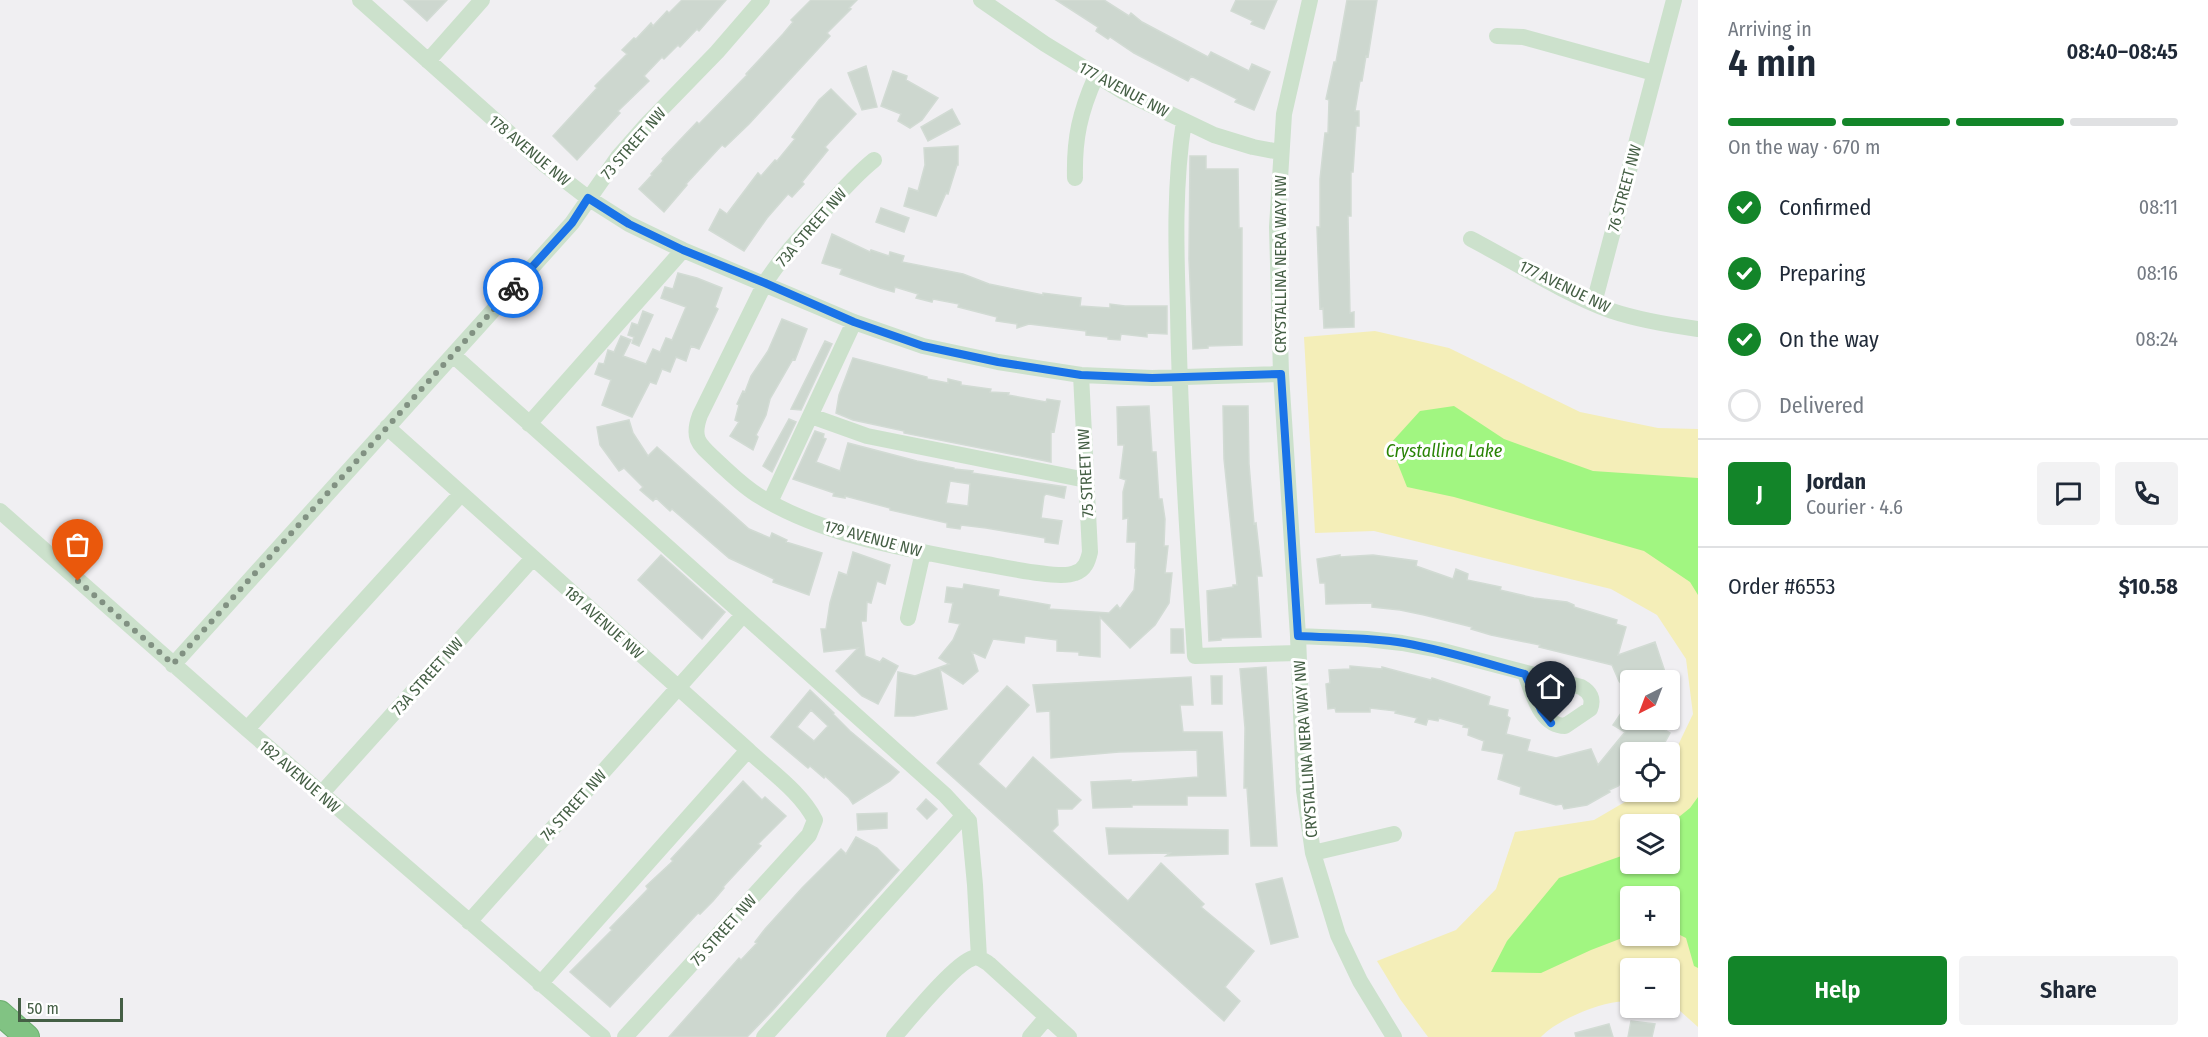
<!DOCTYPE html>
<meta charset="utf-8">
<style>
body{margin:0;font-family:"Fira Sans Condensed",sans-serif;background:#f2f2f3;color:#1f2937;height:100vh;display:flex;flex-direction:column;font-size:22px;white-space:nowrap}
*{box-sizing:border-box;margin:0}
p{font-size:20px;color:#747a83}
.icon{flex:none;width:33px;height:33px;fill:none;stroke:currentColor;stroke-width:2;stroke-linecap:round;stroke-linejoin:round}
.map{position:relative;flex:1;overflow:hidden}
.details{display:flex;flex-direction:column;background:#fff;width:510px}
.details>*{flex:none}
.needle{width:39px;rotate:222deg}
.tools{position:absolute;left:1620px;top:670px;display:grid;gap:12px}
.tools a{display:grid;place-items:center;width:60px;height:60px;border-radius:6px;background:#fff;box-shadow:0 2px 4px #0004;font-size:30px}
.scale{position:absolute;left:18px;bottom:15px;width:105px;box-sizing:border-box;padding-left:6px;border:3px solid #455f45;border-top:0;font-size:16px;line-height:21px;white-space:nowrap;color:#455f45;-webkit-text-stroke:4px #fff;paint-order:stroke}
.pin{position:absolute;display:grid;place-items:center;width:51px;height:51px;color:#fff;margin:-62px -26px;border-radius:50% 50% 50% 0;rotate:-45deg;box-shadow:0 0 6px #0007}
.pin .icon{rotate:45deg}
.courier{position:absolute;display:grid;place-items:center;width:60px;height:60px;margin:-30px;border:4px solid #1a73e8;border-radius:50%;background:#fff;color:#222;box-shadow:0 2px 8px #0007}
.summary em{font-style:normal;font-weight:600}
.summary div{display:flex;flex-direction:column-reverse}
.summary{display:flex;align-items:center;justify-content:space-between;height:102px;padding:0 30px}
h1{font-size:39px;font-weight:600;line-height:45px}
.bar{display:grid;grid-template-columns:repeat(4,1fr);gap:9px 6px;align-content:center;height:72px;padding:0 30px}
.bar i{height:8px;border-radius:4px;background:#e0e1e3}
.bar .selected{background:#138529}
.bar p{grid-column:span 4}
.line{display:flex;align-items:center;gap:15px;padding:0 30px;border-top:2px solid #e0e1e3}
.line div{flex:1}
.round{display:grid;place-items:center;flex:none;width:63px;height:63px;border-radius:6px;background:#f2f2f3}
ol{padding:0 30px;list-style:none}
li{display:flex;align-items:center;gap:18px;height:66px}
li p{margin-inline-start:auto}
li .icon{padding:6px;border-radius:50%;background:#138529;color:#fff;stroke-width:4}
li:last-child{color:#747a83}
li i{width:33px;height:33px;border:3px solid #e0e1e3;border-radius:50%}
.primary-button{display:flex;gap:12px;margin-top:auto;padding:12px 30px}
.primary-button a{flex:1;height:69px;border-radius:6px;background:#138529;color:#fff;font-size:24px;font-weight:600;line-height:69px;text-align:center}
.primary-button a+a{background:#f2f2f3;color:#1f2937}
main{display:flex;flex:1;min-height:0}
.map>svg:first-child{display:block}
.green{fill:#f4eeb8;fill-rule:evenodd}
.water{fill:#a1f681}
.building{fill:#cdd7cf;stroke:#d2dbd4;stroke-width:1.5;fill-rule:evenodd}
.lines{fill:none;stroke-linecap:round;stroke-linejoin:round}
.highway-casing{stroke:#6caf6f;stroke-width:26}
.minor{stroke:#cce1cc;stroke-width:16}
.highway{stroke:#81c383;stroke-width:24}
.done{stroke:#819182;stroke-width:6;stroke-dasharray:0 10.8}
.route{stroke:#1a73e8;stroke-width:8}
.labels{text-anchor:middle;stroke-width:6;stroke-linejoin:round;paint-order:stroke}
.street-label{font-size:16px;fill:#455f45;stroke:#fff}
.water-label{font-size:18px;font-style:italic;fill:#298405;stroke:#fff}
</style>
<main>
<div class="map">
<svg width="1698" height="1037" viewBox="0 0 1698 1037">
<rect width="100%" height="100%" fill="#f0eff2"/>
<path class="green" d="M 1375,331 L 1449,348 L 1580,412 L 1658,428 L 1698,429 L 1698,1027 L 1679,1010 L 1669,1008 L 1670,969 L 1630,969 L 1630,1002 C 1608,998 1556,1020 1541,1037 L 1428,1037 L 1400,999 L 1377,961 L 1456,930 L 1496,889 L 1515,832 L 1594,820 L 1642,792 L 1670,792 L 1670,762 L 1693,714 L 1686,659 L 1657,615 L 1611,589 L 1374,531 L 1315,533 L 1304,337 ZM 1630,825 L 1670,825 L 1670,864 L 1630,864 ZM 1630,897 L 1670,897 L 1670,936 L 1630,936 Z"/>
<path class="water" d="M 1454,406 L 1504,439 L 1593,471 L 1698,478 L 1698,595 L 1690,582 L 1644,551 L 1454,497 L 1407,487 L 1390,444 L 1420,411 Z
M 1698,797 L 1698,968 L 1694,966 L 1686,938 L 1670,930 L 1670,897 L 1630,897 L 1630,935 L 1591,950 L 1541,973 L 1491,972 L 1507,941 L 1559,878 L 1630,853 L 1630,864 L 1670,864 L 1669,825 L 1690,808 Z"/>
<path class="building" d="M 404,0 L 447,0 L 427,21 Z
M 682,0 L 726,0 L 699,31 L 697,29 L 680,47 L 678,45 L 664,59 L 662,57 L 644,76 L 649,81 L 618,111 L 620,113 L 577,160 L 553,136 L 597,88 L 595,86 L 627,54 L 622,50 L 634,38 L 636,39 L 651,23 L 653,26 L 667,11 L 669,13 Z
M 811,0 L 857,0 L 849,8 L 851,9 L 827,33 L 830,36 L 749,124 L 725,147 L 722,145 L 686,184 L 687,185 L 664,212 L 639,189 L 652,175 L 651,174 L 663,161 L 662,159 L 697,122 L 699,124 L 747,75 L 746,74 L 783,34 L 793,22 L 791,20 Z
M 1056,0 L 1104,0 L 1129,16 L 1131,13 L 1142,22 L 1208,57 L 1211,52 L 1249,71 L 1252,64 L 1270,72 L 1254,110 L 1235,102 L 1237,99 L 1191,76 L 1188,81 L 1134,53 L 1110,37 L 1108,39 L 1096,31 L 1098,27 Z
M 1236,0 L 1277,0 L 1264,29 L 1251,24 L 1253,21 L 1231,11 Z
M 1347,0 L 1377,0 L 1368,57 L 1366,56 L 1362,81 L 1360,81 L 1355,111 L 1359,111 L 1359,126 L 1356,126 L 1353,172 L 1351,172 L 1351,216 L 1348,216 L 1350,313 L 1354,312 L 1354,327 L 1324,328 L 1323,308 L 1320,309 L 1317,227 L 1320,227 L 1320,179 L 1325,133 L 1328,133 L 1329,100 L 1326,99 L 1334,62 L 1336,62 Z
M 866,66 L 877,107 L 862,110 L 848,73 Z
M 893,71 L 907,76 L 906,80 L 938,98 L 922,120 L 910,128 L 898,121 L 901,114 L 881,106 Z
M 831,89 L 856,114 L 825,147 L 828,150 L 802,182 L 804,184 L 792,197 L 788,194 L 767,218 L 744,251 L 709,230 L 720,209 L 727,214 L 758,173 L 761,176 L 775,160 L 777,161 L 795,139 L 792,137 L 819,100 Z
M 952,109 L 960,124 L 928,141 L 921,127 Z
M 958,146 L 958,165 L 957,165 L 948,194 L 946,193 L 936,216 L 904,206 L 909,188 L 918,191 L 925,165 L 924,148 Z
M 1190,156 L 1206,156 L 1206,169 L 1238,169 L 1239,228 L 1242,228 L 1242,345 L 1208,346 L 1208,348 L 1193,349 L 1189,259 Z
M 881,208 L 909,218 L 904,232 L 876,222 Z
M 832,234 L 870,252 L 871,250 L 889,256 L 890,252 L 904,256 L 902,262 L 963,274 L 989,284 L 1018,290 L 1043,295 L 1043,293 L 1081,298 L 1080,306 L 1110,308 L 1110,304 L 1125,306 L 1167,306 L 1167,334 L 1147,333 L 1147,337 L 1121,334 L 1120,340 L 1108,339 L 1108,337 L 1086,335 L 1086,331 L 1029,324 L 1017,328 L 1017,324 L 996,321 L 997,317 L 958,307 L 959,304 L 933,299 L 932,302 L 916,298 L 918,294 L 895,287 L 894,292 L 880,288 L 840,274 L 842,269 L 822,263 Z
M 678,273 L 697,278 L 722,288 L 715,307 L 718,309 L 699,349 L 691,346 L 686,361 L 676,357 L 670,372 L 662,369 L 656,384 L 650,382 L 632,417 L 602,405 L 611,380 L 595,374 L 599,363 L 604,364 L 608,350 L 614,352 L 621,336 L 631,340 L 623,356 L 646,364 L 653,349 L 660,352 L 666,338 L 672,340 L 686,307 L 661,298 L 665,287 L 673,289 Z
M 643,311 L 653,315 L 639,346 L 632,343 L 634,337 L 628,335 L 632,323 L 638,325 Z
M 782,319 L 807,329 L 795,360 L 793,359 L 770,399 L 766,415 L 756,435 L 758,437 L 753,450 L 730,436 L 739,422 L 735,420 L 739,405 L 737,404 L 743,391 L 745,392 L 751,376 L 768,351 Z
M 825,341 L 832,344 L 801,410 L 791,409 Z
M 853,358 L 927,377 L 927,379 L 948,383 L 948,379 L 961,382 L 961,385 L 991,389 L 990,392 L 1009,393 L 1008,395 L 1046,402 L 1047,399 L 1060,401 L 1054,432 L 1051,431 L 1051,462 L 904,433 L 904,431 L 853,420 L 836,413 L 839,395 Z
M 1149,406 L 1152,452 L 1156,452 L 1159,499 L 1162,499 L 1165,519 L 1164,546 L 1168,546 L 1165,573 L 1172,573 L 1169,603 L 1155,625 L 1130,648 L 1100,617 L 1100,657 L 1079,655 L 1079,652 L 1057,651 L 1057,640 L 1025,636 L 1024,643 L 993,639 L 985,658 L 972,652 L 978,671 L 963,684 L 940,669 L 947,709 L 914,716 L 895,716 L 898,672 L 915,676 L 949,664 L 939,658 L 953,640 L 960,624 L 949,622 L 953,603 L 945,602 L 947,587 L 963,589 L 964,584 L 999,590 L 998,596 L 1050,605 L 1049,609 L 1109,613 L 1117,605 L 1120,609 L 1134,590 L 1136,568 L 1135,568 L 1136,542 L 1127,542 L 1128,518 L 1123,519 L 1123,492 L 1126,480 L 1120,478 L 1124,445 L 1118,445 L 1117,407 Z
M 1223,406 L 1248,406 L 1249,464 L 1254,524 L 1256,523 L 1262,576 L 1257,576 L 1261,637 L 1221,638 L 1221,640 L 1209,641 L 1207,591 L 1233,587 L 1233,585 L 1237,585 L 1224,459 Z
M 789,419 L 796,422 L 772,472 L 763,466 Z
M 629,420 L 633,433 L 648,456 L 657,447 L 749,529 L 770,538 L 772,533 L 787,540 L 786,542 L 822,553 L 809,595 L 773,582 L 774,579 L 729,558 L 672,509 L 670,511 L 656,498 L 653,501 L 640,490 L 643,487 L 624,468 L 619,471 L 600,445 L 597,427 Z
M 815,431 L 824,434 L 823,438 L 826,439 L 816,462 L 840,471 L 848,443 L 917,461 L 954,468 L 954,469 L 973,471 L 972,473 L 1066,487 L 1064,498 L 1046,494 L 1044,496 L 1041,518 L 1062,521 L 1058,544 L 1045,542 L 1045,538 L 986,528 L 961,525 L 960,529 L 947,527 L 947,523 L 890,510 L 890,508 L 845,496 L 845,498 L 833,496 L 834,493 L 793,479 ZM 950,481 L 970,484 L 968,506 L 946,503 Z
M 853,552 L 890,565 L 885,584 L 877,581 L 871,603 L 867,602 L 866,621 L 861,621 L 865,656 L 880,662 L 883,658 L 898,666 L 878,704 L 862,696 L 836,671 L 858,648 L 824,652 L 821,629 L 826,629 L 830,603 L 839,572 L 847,575 Z
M 661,555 L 725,612 L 702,639 L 638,580 Z
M 1340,555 L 1340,557 L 1373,555 L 1417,561 L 1416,566 L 1453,579 L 1456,569 L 1468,574 L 1467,580 L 1501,587 L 1500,590 L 1534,598 L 1567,602 L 1574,605 L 1574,607 L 1617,620 L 1616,624 L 1626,627 L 1618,655 L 1655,642 L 1668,681 L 1630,681 L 1630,694 L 1619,681 L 1612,665 L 1539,647 L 1540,645 L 1491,635 L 1471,629 L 1472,627 L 1424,615 L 1400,610 L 1372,607 L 1372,603 L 1326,604 L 1325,583 L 1320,583 L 1317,559 Z
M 1171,629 L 1183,629 L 1184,653 L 1171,653 Z
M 1350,666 L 1382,669 L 1382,667 L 1431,680 L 1432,678 L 1490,697 L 1488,705 L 1508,710 L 1507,716 L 1510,718 L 1506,734 L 1530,740 L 1527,751 L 1556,758 L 1591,749 L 1598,765 L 1625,732 L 1613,725 L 1630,700 L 1630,720 L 1658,720 L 1667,726 L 1665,730 L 1670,733 L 1659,753 L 1630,753 L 1630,774 L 1618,786 L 1609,790 L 1610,792 L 1587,805 L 1564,809 L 1562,804 L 1556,805 L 1520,794 L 1521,787 L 1498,779 L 1504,754 L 1482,750 L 1484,741 L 1468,735 L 1469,728 L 1463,727 L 1464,725 L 1439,718 L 1438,721 L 1428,719 L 1426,725 L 1415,722 L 1417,718 L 1395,713 L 1396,711 L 1370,708 L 1370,712 L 1336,712 L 1335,708 L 1328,709 L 1326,684 L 1330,683 L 1329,670 L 1350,669 Z
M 1266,667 L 1277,846 L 1251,846 L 1247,788 L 1244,788 L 1245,728 L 1240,669 Z
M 1211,676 L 1222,676 L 1222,704 L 1212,704 Z
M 1191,677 L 1193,705 L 1180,705 L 1183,732 L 1222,732 L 1226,796 L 1187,796 L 1187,805 L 1132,805 L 1132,807 L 1093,808 L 1091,782 L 1131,780 L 1131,782 L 1198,777 L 1197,750 L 1119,752 L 1051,758 L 1050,711 L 1037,712 L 1033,685 Z
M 1007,686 L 1029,705 L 978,764 L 1006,789 L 1033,757 L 1081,800 L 1072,809 L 1057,809 L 1058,825 L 1052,831 L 1128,901 L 1161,863 L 1204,904 L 1201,907 L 1254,951 L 1225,987 L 1240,1001 L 1224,1021 L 937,763 Z
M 810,690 L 834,713 L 833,714 L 850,731 L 899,772 L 890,781 L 853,804 L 849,798 L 825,776 L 824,778 L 810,766 L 808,768 L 771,737 ZM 811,710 L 828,726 L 814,741 L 797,727 Z
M 743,781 L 762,800 L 765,797 L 786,816 L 758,844 L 761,846 L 723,887 L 724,888 L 713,901 L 700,914 L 698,913 L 610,1007 L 570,972 L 612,930 L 610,928 L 648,889 L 646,886 L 673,861 L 671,859 Z
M 926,799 L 937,809 L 927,819 L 917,809 Z
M 887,813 L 887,828 L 858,830 L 857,814 Z
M 1106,828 L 1228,830 L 1228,854 L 1166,856 L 1170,853 L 1109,854 Z
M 856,837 L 877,848 L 899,870 L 773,1010 L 747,1037 L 669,1037 L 739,958 L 741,960 L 757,943 L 755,942 L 765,929 L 802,888 L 841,849 L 846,854 Z
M 1282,878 L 1298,937 L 1271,944 L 1256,884 Z
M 1631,1021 L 1655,1024 L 1652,1037 L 1628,1037 Z
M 1609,1024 L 1613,1037 L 1576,1037 L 1575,1033 Z"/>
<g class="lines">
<defs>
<path id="highway" d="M 0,1013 L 27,1037"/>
</defs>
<use href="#highway" class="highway-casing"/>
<path class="minor" d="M 360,0 L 545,165 L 588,198 L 629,224 L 683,250 L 854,322 L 923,346 L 998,362 L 1081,375 L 1152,378 L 1281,374
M 981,0 L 1045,44 L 1122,91 L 1214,135 L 1253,147 L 1280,152
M 1310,0 L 1284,114 L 1277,227 L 1281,374 L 1298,636 L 1304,790 L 1313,853 L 1338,935 L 1360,981 L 1394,1037
M 1497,36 L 1523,37 L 1654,73
M 428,61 L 482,0
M 1184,121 C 1174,184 1176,247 1178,311 C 1180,426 1188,541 1195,656 L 1298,653
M 874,160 C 854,176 838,195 821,214 C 801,236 781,258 765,283 L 700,415 C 690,442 702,446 720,464 C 732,475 744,487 759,496 C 824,536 906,549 980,563 C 999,566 1059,580 1075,573 C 1085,570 1088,561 1090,552 L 1081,375
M 1075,178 C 1074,138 1080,112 1096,76
M 1471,239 C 1515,262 1565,294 1612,311 C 1639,320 1669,325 1698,329
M 1594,303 L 1674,0
M 453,355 L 945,795 L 969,821 L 975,885 L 979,958
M 811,416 L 867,436 L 1086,480
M 529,424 L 683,250
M 387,427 L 748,750 C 770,771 801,792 815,820 L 809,835 L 625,1037
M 770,502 L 854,322
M 0,511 L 247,729 L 603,1037
M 908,618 L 923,552
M 1298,636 L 1367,639 L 1402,643 L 1439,650 L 1581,687 C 1590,692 1594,699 1590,709 L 1565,726 C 1540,726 1533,693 1525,674
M 173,665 L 572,223 L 618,157 L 647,124 L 717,52 L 762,0
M 247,729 L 461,494
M 321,794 L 533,558
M 1313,853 L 1394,834
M 469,922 L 743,615
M 540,984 L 748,750
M 764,1037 L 964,815
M 894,1037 C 908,1021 955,963 973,958 C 979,956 984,961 989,964 L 1069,1037
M 1030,1037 L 1047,1017"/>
<use href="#highway" class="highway"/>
</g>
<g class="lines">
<path class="done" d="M 78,581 L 173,664 L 513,288"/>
<path class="route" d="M 513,288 L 572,223 L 588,198 L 629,224 L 683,250 L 765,283 L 854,322 L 923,346 L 998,362 L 1081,375 L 1152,378 L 1281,374 L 1298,636 C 1333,638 1369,637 1404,643 C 1445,650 1485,663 1525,674 L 1541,710 L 1551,723"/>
</g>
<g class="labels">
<g class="street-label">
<text transform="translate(1124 89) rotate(28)" y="6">177 AVENUE NW</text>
<text transform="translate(633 143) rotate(-49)" y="6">73 STREET NW</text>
<text transform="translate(530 150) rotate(40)" y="6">178 AVENUE NW</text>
<text transform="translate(1624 188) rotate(-75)" y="6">76 STREET NW</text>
<text transform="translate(811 227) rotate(-49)" y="6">73A STREET NW</text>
<text transform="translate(1280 264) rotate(-90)" y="6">CRYSTALLINA NERA WAY NW</text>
<text transform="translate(1565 286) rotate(26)" y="6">177 AVENUE NW</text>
<text transform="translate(1085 473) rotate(-93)" y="6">75 STREET NW</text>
<text transform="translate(873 538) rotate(15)" y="6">179 AVENUE NW</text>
<text transform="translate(604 622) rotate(42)" y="6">181 AVENUE NW</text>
<text transform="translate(427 676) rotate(-48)" y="6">73A STREET NW</text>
<text transform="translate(1305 749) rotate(-94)" y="6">CRYSTALLINA NERA WAY NW</text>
<text transform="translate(300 776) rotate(41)" y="6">182 AVENUE NW</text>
<text transform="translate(573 805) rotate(-48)" y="6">74 STREET NW</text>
<text transform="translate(723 930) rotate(-48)" y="6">75 STREET NW</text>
</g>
<g class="water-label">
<text x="1444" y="457">Crystallina Lake</text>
</g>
</g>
</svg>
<div class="tools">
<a><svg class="needle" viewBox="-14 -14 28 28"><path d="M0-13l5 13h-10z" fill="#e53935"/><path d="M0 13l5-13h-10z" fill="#747a83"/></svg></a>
<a><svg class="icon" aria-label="locate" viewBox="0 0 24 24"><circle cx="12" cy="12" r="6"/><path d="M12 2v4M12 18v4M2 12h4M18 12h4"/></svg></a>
<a><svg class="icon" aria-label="layers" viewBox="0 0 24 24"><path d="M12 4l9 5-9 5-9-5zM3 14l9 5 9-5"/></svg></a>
<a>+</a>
<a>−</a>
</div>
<div class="scale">50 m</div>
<div class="pin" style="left:78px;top:581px;background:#ea580c"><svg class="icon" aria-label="bag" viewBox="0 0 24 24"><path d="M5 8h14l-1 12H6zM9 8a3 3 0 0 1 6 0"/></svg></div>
<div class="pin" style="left:1551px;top:723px;background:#1f2937"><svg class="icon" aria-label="home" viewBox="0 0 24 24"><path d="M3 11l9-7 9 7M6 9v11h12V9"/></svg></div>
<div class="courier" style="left:513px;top:288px"><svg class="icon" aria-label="bike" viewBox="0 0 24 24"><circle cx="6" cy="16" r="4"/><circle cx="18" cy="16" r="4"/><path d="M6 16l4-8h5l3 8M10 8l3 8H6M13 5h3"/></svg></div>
</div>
<section class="details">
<div class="summary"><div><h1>4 min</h1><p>Arriving in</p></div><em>08:40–08:45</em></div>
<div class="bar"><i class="selected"></i><i class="selected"></i><i class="selected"></i><i></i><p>On the way · 670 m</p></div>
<ol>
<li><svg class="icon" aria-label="check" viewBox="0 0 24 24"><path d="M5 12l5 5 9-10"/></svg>Confirmed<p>08:11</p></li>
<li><svg class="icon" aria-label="check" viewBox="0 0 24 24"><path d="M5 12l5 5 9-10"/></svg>Preparing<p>08:16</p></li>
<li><svg class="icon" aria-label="check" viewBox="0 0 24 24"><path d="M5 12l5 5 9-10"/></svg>On the way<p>08:24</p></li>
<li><i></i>Delivered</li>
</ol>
<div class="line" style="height:108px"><b class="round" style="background:#138529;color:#fff">J</b><div><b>Jordan</b><p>Courier · 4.6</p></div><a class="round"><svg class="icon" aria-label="chat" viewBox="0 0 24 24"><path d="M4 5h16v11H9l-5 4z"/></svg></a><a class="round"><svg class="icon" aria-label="phone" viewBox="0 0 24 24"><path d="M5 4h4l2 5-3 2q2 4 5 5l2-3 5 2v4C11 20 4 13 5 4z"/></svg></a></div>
<div class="line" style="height:78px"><div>Order #6553</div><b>$10.58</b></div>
<div class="primary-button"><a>Help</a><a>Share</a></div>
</section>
</main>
